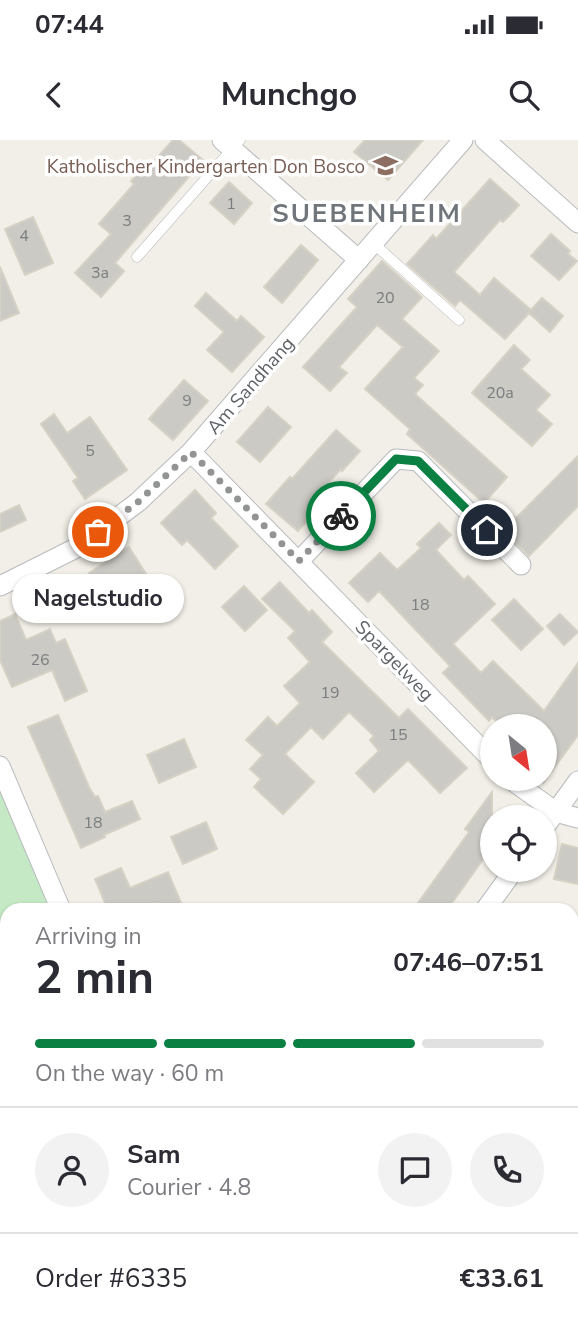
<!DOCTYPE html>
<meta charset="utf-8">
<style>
body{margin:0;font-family:"Nunito Sans",sans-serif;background:#f2f2f3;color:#2b2b33;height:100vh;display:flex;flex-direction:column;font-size:26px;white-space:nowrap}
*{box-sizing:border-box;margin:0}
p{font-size:23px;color:#7c7c81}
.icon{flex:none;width:38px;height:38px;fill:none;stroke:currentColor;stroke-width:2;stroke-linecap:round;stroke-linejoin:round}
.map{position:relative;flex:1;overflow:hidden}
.sheet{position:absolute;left:0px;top:763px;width:579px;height:436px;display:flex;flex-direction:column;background:#fff;border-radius:21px 21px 0 0;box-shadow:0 2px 5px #0004}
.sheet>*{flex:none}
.needle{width:46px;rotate:150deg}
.buttons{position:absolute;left:480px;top:574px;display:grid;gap:14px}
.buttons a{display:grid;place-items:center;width:77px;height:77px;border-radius:50%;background:#fff;box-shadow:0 2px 5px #0004;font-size:35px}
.pin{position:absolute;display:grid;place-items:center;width:60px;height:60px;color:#fff;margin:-30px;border:4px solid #fff;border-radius:50%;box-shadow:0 2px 7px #0007}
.courier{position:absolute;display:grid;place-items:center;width:70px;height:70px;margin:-35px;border:5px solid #0b8043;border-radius:50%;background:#fff;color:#222;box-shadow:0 2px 9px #0007}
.bubble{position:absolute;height:49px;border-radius:24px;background:#fff;box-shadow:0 2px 5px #0004;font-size:23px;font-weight:700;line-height:49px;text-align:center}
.summary em{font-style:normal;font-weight:700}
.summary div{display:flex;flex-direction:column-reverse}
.summary{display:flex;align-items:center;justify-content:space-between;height:119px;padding:0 35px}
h1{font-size:46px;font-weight:700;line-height:52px}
.bar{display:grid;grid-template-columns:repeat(4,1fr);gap:10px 7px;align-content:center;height:84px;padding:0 35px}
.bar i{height:9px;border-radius:5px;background:#e1e1e2}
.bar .selected{background:#0b8043}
.bar p{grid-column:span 4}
.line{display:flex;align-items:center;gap:18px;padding:0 35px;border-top:2px solid #e1e1e2}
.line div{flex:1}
.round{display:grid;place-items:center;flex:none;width:74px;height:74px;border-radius:37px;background:#f2f2f3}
.status{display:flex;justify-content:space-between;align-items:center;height:49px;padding:0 35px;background:#fff;direction:ltr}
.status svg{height:19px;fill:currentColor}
header{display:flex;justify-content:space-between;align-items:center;height:91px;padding:0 35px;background:#fff;font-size:32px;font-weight:700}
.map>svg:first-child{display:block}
.green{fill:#c4e9c4}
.building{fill:#cccac4;stroke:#d6d1c5;stroke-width:2}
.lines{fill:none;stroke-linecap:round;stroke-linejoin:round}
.lane-casing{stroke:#b8babe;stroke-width:11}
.street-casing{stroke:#b8babe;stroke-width:21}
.secondary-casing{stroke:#b9bcc1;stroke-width:30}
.lane{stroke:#fff;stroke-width:10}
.street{stroke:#fff;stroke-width:19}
.secondary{stroke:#fff;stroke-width:28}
.done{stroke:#929494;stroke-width:7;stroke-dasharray:0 12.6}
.route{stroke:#0b8043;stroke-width:9}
.labels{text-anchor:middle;stroke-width:7;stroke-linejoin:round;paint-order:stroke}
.number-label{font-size:16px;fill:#7a7d7f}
.education-label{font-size:19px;fill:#785e54;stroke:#fff;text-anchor:end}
.street-label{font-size:19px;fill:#5f6368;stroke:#fff}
.district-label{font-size:26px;font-weight:bold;letter-spacing:2px;fill:#6f757a;stroke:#fff}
</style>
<div class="status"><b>07:44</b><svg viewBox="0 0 49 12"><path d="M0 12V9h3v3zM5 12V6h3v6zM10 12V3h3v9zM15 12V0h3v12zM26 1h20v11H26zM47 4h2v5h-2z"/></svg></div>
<header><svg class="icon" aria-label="back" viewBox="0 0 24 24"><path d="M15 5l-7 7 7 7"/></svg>Munchgo<svg class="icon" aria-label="search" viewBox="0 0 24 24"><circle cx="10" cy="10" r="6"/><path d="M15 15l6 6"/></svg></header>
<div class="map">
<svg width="578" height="1198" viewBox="0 0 578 1198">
<rect width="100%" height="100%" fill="#f1efe7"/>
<path class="green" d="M 0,650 L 52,770 L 7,770 L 7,827 L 0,818 Z
M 300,1192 L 563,1192 L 578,1193 L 578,1198 L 304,1198 Z"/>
<path class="building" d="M 173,0 L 179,0 L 203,20 L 115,123 L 124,131 L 101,157 L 75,133 L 111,94 L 99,84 L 134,44 L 131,41 L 144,27 L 147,29 Z
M 365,0 L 423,0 L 388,40 L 354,12 Z
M 490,39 L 519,65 L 503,82 L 500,80 L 454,132 L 480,155 L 494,138 L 531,170 L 542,158 L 563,176 L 550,192 L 529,173 L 505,199 L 460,160 L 455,166 L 407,124 L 433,95 L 436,99 Z
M 229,42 L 252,63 L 234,84 L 210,63 Z
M 33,77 L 53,123 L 25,135 L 5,89 Z
M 551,94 L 570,111 L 568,114 L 577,121 L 559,140 L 531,116 Z
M 301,105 L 318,120 L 282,163 L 264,147 Z
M 382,121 L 422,157 L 402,179 L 439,211 L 414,238 L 423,245 L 415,254 L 507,337 L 484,363 L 407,294 L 410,289 L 365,249 L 403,207 L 377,185 L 339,227 L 347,233 L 330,251 L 303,227 L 357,167 L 348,159 Z
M 0,127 L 19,173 L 0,181 Z
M 206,153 L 237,181 L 241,176 L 264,197 L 232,232 L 207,210 L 224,192 L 195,166 Z
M 514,205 L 530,220 L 521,229 L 550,255 L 536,270 L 552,284 L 532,306 L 472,253 Z
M 184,240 L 208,261 L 173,300 L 149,279 Z
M 268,267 L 291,287 L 260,322 L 237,302 Z
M 54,274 L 67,293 L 90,277 L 127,330 L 85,359 L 73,341 L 78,338 L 41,284 Z
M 336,290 L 360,311 L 342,331 L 341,329 L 314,358 L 321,365 L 298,391 L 266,364 L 290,337 L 292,339 Z
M 578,316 L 578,366 L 529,416 L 501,388 L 513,376 L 516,378 Z
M 195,350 L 216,373 L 211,378 L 238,406 L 215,429 L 187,400 L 182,405 L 161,383 Z
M 19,365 L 26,380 L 0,392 L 0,374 Z
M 439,383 L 451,395 L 436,410 L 464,440 L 468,436 L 495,464 L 453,504 L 481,533 L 493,521 L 544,571 L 578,523 L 578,595 L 544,642 L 544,586 L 501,586 L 492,577 L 489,581 L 443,533 L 450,526 L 379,451 L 368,462 L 349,443 L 380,413 L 397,430 L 421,408 L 417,404 Z
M 129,407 L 167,467 L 147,479 L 140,469 L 124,480 L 107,454 L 104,456 L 89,433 Z
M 280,442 L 309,473 L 312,470 L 332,492 L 322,502 L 399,578 L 408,569 L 467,628 L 440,653 L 408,620 L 374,652 L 356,633 L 379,611 L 370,600 L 374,596 L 349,572 L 323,599 L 311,587 L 285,614 L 314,642 L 283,674 L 254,647 L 261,639 L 250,629 L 263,615 L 246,600 L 268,577 L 277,586 L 300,563 L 284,546 L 310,522 L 288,498 L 295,491 L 262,459 Z
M 244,446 L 267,470 L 245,491 L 222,467 Z
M 514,459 L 543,489 L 521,510 L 492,480 Z
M 15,474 L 26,500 L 50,489 L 56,503 L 65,499 L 87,551 L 65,561 L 52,530 L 12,547 L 0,520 L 0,481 Z
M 560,474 L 578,492 L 564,505 L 547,486 Z
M 58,575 L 89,647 L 95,657 L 98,656 L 105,672 L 132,661 L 140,679 L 104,695 L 105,697 L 81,708 L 28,587 Z
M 184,599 L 196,627 L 159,643 L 147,615 Z
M 492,652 L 492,706 L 479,725 L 447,770 L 413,770 L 469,692 L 465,689 Z
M 206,682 L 217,709 L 183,724 L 171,697 Z
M 562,704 L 578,708 L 578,744 L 554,739 Z
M 121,728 L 130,748 L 168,732 L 184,770 L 157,770 L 154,763 L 138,770 L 108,770 L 95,739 Z"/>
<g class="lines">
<defs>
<path id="lane" d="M 373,103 L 459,180
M 137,117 L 240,0"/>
<path id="street" d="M 222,0 L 359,120
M 485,0 L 578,83
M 191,312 L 492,620
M 299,421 L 396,319 L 418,321 L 521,425
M 0,446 L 78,407 L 138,362 L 191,312 L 463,0
M 0,626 L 61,770
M 510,639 L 556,672 L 578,678
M 544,688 L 578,641
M 485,770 L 514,730
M 572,917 L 578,918
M 572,1182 L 578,1182"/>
<path id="secondary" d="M 0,864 L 7,873
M 262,1192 L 267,1198"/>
</defs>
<use href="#lane" class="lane-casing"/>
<use href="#street" class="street-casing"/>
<use href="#secondary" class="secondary-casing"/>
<use href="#lane" class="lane"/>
<use href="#street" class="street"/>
<use href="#secondary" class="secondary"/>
</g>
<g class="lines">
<path class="done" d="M 98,392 L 138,362 L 191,312 L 299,421 L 341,376"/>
<path class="route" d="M 341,376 L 396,319 L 418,321 L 487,390"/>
</g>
<defs>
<symbol id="school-bare" viewBox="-9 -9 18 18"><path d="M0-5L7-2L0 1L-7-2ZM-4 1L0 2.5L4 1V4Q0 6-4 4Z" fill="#8d6e63" stroke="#fff" stroke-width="2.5" paint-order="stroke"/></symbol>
</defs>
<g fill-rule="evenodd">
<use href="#school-bare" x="368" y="8" width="35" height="35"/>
</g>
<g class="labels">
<g class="number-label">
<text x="231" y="69">1</text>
<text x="127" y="86">3</text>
<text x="24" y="101">4</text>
<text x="100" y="138">3a</text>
<text x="385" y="163">20</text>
<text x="500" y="258">20a</text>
<text x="187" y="266">9</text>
<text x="90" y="316">5</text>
<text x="420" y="470">18</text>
<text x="40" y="525">26</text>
<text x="330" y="558">19</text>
<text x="398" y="600">15</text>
<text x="93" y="688">18</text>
</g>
<g class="education-label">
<text x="365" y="33">Katholischer Kindergarten Don Bosco</text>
</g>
<g class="street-label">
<text transform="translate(250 245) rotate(-49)" y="7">Am Sandhang</text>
<text transform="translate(395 520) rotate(46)" y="7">Spargelweg</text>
</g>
<g class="district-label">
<text x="367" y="82">SUEBENHEIM</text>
</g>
</g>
</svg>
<div class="buttons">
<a><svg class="needle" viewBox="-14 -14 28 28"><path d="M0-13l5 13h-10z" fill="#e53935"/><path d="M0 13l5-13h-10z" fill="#7c7c81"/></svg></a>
<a><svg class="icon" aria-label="locate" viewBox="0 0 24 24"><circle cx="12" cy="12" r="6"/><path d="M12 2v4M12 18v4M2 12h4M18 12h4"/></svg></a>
</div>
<div class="pin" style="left:98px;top:392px;background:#ea580c"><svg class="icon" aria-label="bag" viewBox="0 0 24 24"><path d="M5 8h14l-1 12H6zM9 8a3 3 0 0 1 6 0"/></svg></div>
<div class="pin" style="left:487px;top:390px;background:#1f2937"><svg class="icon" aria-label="home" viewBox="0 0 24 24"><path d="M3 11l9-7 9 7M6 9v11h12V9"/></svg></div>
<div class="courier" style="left:341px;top:376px"><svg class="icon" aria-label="bike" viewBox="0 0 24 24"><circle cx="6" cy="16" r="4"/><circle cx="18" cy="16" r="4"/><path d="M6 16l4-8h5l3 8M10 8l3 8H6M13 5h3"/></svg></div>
<div class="bubble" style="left:12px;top:434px;width:172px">Nagelstudio</div>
<section class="sheet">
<div class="summary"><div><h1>2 min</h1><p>Arriving in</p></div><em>07:46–07:51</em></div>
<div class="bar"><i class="selected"></i><i class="selected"></i><i class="selected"></i><i></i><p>On the way · 60 m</p></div>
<div class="line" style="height:126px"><a class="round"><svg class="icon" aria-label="person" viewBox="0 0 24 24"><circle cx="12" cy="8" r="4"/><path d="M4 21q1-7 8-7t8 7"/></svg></a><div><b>Sam</b><p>Courier · 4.8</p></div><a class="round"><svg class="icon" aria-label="chat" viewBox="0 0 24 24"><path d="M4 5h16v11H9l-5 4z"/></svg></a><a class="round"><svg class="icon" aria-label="phone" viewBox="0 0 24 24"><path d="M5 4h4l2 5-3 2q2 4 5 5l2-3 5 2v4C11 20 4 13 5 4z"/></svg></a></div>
<div class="line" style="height:91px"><div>Order #6335</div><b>€33.61</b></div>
</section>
</div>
